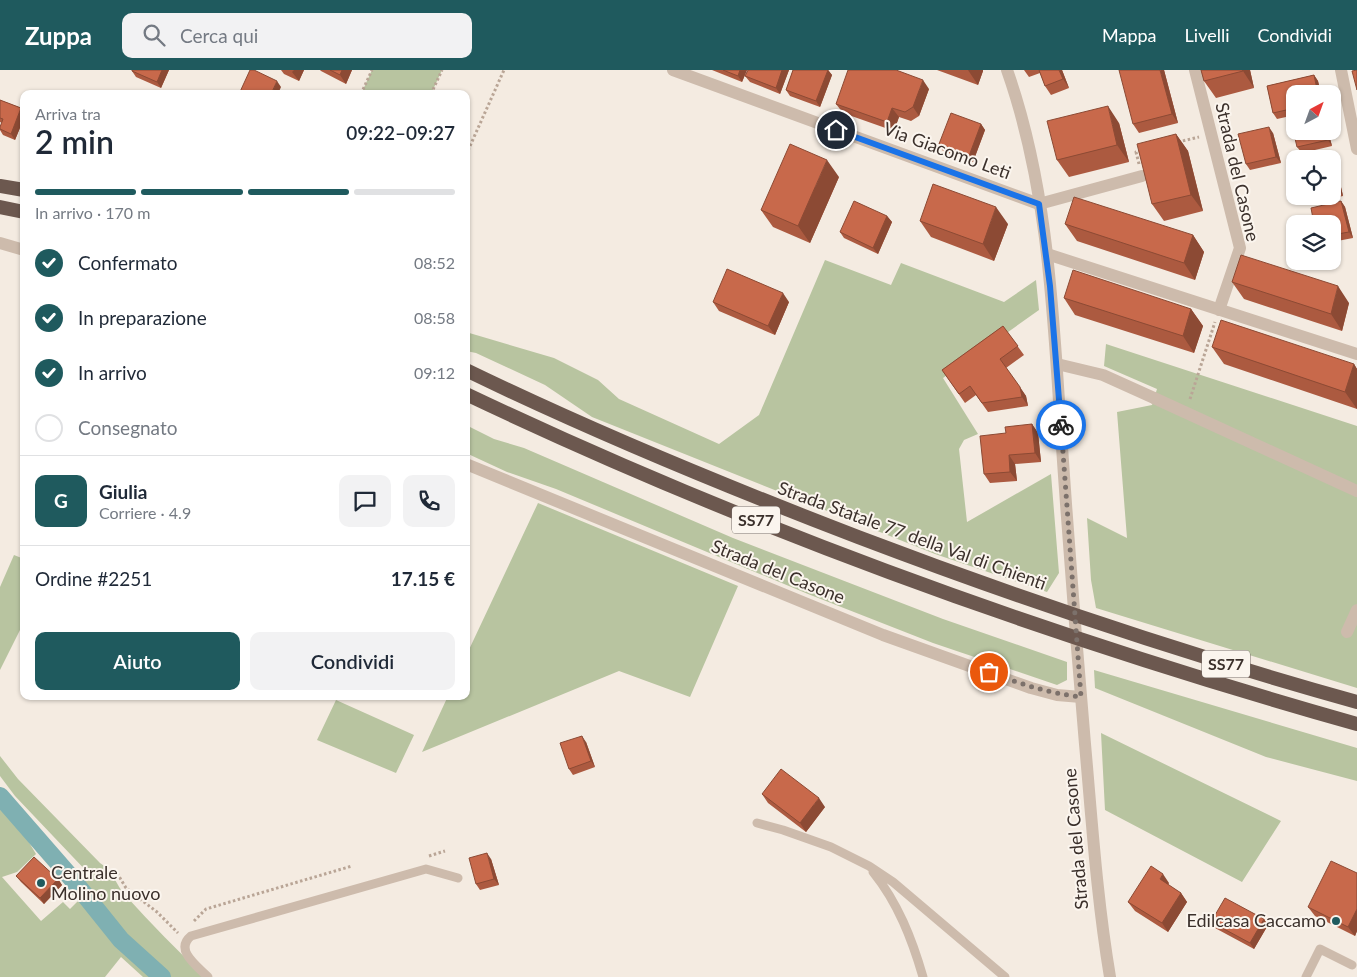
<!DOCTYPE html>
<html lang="it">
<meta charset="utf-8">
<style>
body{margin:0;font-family:Lato,sans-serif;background:#f2f2f3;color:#1f2937;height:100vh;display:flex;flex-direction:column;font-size:19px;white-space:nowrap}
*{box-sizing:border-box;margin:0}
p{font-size:16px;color:#747a83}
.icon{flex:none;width:28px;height:28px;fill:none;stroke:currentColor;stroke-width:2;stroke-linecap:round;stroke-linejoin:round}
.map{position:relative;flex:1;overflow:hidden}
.panel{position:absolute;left:20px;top:20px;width:450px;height:610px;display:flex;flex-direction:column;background:#fff;border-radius:10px;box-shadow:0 1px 4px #0004}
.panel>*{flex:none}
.needle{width:32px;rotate:41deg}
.controls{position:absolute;left:1286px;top:15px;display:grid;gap:10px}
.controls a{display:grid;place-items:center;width:55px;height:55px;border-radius:10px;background:#fff;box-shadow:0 1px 4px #0004;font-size:25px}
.pin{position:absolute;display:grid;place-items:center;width:42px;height:42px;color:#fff;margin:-21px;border:2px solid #fff;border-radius:50%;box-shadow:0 1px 5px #0007}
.courier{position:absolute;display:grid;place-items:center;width:50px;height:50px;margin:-25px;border:4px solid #1a73e8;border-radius:50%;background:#fff;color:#222;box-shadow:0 1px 6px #0007}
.headline em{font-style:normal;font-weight:600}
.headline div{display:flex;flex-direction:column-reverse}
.headline{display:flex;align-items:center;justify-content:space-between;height:85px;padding:0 15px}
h1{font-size:32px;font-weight:600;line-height:38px}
.bar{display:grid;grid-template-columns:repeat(4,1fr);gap:8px 5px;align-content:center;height:60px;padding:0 15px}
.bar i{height:6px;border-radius:4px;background:#e0e1e3}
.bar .current{background:#1f5a5e}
.bar p{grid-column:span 4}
.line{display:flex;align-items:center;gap:12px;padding:0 15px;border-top:1px solid #e0e1e3}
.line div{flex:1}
.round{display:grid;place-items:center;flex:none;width:52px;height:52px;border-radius:10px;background:#f2f2f3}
ol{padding:0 15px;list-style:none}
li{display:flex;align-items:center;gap:15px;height:55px}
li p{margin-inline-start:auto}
li .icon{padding:5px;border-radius:50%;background:#1f5a5e;color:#fff;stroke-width:4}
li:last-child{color:#747a83}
li i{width:28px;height:28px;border:2px solid #e0e1e3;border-radius:50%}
.action{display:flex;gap:10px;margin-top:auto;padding:10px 15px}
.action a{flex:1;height:58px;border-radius:10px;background:#1f5a5e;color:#fff;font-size:20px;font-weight:600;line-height:58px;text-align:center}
.action a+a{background:#f2f2f3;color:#1f2937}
header{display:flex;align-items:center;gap:30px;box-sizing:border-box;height:70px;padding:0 25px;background:#1f5a5e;color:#fff}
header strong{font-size:24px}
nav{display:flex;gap:28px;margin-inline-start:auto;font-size:18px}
.search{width:350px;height:45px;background:#f2f2f3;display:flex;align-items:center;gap:12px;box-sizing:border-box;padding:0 18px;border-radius:10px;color:#747a83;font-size:19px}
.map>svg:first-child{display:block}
.green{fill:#b8c4a0}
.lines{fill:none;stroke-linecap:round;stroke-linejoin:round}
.canal{stroke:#7fb0b2;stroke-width:18}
.path{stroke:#b9a596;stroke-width:3;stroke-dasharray:2.5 2.5;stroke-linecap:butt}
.service{stroke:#cdbbac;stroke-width:9}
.pedestrian{stroke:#cdbbac;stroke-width:12}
.minor{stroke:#cdbbac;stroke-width:12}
.tertiary{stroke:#cdbbac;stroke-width:12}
.trunk{stroke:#6c584f;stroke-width:14}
.wall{fill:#ac5a40}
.shaded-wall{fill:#8c4a34}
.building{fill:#c8694b;stroke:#8c4a34}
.done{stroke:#7c716b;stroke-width:5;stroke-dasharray:0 9}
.route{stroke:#1a73e8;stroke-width:6}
.poi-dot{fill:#1f5a5e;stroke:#fbf5ee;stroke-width:2}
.labels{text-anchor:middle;stroke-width:4;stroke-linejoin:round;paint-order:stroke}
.shield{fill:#fbf5ee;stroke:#756b66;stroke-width:1}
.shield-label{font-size:16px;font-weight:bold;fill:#3b302b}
.street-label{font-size:18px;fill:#3b302b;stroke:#fbf5ee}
.poi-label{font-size:18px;fill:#3b302b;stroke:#fbf5ee;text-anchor:start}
</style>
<header>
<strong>Zuppa</strong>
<div class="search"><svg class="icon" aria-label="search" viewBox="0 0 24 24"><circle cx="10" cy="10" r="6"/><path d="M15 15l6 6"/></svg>Cerca qui</div>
<nav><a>Mappa</a><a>Livelli</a><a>Condividi</a></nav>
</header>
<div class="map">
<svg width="1357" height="907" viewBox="0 0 1357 907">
<rect width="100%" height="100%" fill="#f4ebe1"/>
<path class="green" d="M 372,0 L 442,0 L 431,24 L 361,24 Z
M 825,190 L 891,215 L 901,193 L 1004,232 L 1036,210 L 1039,240 L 943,308 L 978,364 L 964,370 L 959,379 L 967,452 L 1051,404 L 1059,503 L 1047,522 L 935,484 L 592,347 L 545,315 L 476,283 L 466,281 L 466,262 L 554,288 L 598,310 L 619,329 L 719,374 L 759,345 Z
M 1106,274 L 1357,356 L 1357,618 L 1096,538 L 1091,510 L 1087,448 L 1127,468 L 1117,342 L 1152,335 L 1157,319 L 1104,296 Z
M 466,355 L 494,369 L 524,378 L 733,468 L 943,549 L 1067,592 L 1067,610 L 1057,615 L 933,573 L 808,524 L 556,419 L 507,402 L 466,383 Z
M 538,433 L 738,516 L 690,627 L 619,601 L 422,682 L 448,626 L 466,626 L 466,586 Z
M 14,485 L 24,489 L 24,552 L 0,600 L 0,517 Z
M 1094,600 L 1357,678 L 1357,711 L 1266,687 L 1095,618 Z
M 336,630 L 414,665 L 396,703 L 317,670 Z
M 1101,663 L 1281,751 L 1242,812 L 1105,740 Z
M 0,686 L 18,709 L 100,793 C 116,804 114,813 126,826 C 151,854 178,881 205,907 L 143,907 L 121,887 L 105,907 L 0,907 L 0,731 L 16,751 L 36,784 L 17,802 L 2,807 L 41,851 L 63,832 L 70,839 L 78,831 L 72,823 L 91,806 L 15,726 L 0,706 Z"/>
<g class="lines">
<path class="canal" d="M 0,726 L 68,804 L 121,870 L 162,907"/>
<path class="path" d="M 361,24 L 372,0
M 431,24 L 442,0
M 1178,72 L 1199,67
M 466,85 L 504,0
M 1139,94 L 1136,82 L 1143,81
M 1190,329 L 1215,252
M 429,786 L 445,781
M 117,803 L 126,818 L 157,842 L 178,863
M 194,851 L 206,839 L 352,796"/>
<path class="service" d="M 757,753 L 783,760 L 831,777 L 869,796 L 893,812 L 1005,907
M 873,802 C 898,833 912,869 923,907
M 208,907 C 197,896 174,880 191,866 L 426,799 L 458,808
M 1306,907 L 1320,879 L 1352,895"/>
<path class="pedestrian" d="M 1154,328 L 1357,421
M 1347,562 L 1357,540"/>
<path class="minor" d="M 673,0 L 1039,134 L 1142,106
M 1195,0 L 1240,178 L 1219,240
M 1341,0 L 1357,79
M 0,173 L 24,180
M 1047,184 L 1357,284
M 1057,294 L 1103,305 L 1154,328
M 466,394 L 883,565 L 1031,618 L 1057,625 L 1081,627"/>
<path class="tertiary" d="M 1007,0 C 1048,116 1053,241 1061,362 C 1068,466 1076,570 1085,674 C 1092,752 1097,830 1110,907"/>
<path class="trunk" d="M 0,116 L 24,120
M 0,137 L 24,142
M 466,300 C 594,362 725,416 858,467 C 1021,529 1188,585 1357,632
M 466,324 C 752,460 1052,568 1357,654"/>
</g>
<path class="wall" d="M 169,0 L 161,18 L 136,7 L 132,1 Z
M 281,0 L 304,0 L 299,11 L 284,4 Z
M 320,0 L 352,0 L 346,14 L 321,1 Z
M 712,0 L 747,0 L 742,12 Z
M 748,0 L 789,0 L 780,24 L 750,12 L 745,6 Z
M 793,0 L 828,0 L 832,5 L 820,37 L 790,26 L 786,20 Z
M 937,0 L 983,0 L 983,1 L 978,15 Z
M 1024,0 L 1062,0 L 1069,18 L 1051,25 L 1045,16 L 1040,3 L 1029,7 Z
M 1164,0 L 1178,53 L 1139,63 L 1133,54 Z
M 1201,0 L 1250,0 L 1254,18 L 1216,28 L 1204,11 Z
M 1314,5 L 1318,11 L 1321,24 L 1295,24 L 1295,45 L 1277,49 L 1273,43 L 1267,16 Z
M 929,19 L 919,46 L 911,51 L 899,47 L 894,61 L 843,43 L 836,34 Z
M 0,30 L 21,38 L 24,42 L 24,48 L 15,70 L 3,65 L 0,60 L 0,57 L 2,53 L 0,52 Z
M 1119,53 L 1129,92 L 1069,107 L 1057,90 Z
M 981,54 L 985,60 L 973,92 L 943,81 L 939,74 Z
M 1328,61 L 1332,76 L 1302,83 L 1297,77 Z
M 1273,63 L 1281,93 L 1250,100 L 1246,94 Z
M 1176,64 L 1188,81 L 1203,141 L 1164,151 L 1152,134 Z
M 1332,91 L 1336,95 L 1343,126 L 1313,133 L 1308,126 L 1332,126 Z
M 839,107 L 810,173 L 773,157 L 761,140 Z
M 1341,131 L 1345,137 L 1353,168 L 1332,172 L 1332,154 Z
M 887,146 L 892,152 L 878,184 L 844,168 L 840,162 Z
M 920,151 L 1008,154 L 994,191 L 931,167 Z
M 1065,154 L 1193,165 L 1204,182 L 1195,210 L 1077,171 Z
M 1232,212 L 1349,233 L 1342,261 L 1244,229 Z
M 1064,228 L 1191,239 L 1203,256 L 1194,283 L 1075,245 Z
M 713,232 L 789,232 L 775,265 L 719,241 Z
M 1003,256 L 1024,285 L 1006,298 L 1026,326 L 1028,336 L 988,342 L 976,325 L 965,333 L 942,300 Z
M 1212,277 L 1354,294 L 1357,299 L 1357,339 L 1224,294 Z
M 1032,354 L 1038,363 L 1041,392 L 1015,394 L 1017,411 L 990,413 L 984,404 L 1006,363 Z
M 586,672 L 595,697 L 573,705 L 569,699 Z
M 762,724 L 825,737 L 806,762 L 768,733 Z
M 491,789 L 499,815 L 480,820 L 476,814 Z
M 1357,803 L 1357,861 L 1355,866 L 1315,846 L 1308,837 Z
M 16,806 L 58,809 L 62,815 L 44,834 L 21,812 Z
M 1169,813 L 1168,815 L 1181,823 L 1187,832 L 1168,862 L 1135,841 L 1128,832 Z
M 1264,849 L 1268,855 L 1254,879 L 1215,858 L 1211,852 Z"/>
<path class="shaded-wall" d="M 162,0 L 169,0 L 161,18 L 157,12 Z
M 294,0 L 304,0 L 299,11 L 292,2 Z
M 342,0 L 352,0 L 346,14 L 340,5 Z
M 740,0 L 747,0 L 742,12 L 738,6 Z
M 782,0 L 789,0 L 780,24 L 776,18 Z
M 828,0 L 832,5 L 820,37 L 816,31 Z
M 968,0 L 983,0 L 983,1 L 978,15 Z
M 1059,0 L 1062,0 L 1069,18 L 1063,9 Z
M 1160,0 L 1164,0 L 1178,53 L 1172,44 Z
M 1242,0 L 1250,0 L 1254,18 L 1243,1 Z
M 1314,5 L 1318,11 L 1321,24 L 1318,24 Z
M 923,10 L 929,19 L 919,46 L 913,37 Z
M 277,11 L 281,17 L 278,24 L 271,24 Z
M 1108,36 L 1119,53 L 1129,92 L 1117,75 Z
M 21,38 L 24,42 L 24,48 L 15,70 L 11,64 Z
M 892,38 L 899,47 L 894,61 L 887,52 Z
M 981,54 L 985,60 L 973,92 L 969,86 Z
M 1269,57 L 1273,63 L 1281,93 L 1276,87 Z
M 1326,61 L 1328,61 L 1332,76 L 1328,70 Z
M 1176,64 L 1188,81 L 1203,141 L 1191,125 Z
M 827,90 L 839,107 L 810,173 L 798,156 Z
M 1332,91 L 1336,95 L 1343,126 L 1339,120 Z
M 1341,131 L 1345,137 L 1353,168 L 1349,162 Z
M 996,137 L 1008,154 L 994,191 L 983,174 Z
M 887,146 L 892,152 L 878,184 L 873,178 Z
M 1193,165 L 1204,182 L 1195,210 L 1184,193 Z
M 1338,216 L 1349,233 L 1342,261 L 1331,244 Z
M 783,223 L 789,232 L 775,265 L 768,256 Z
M 1191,239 L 1203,256 L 1194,283 L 1183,266 Z
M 1354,294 L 1357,299 L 1357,339 L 1345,322 Z
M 1020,317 L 1026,326 L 1028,336 L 1022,327 Z
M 1032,354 L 1038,363 L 1041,392 L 1035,383 Z
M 1009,385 L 1015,394 L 1017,411 L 1010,402 Z
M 582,666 L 586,672 L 595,697 L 591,691 Z
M 819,728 L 825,737 L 806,762 L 800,753 Z
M 487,783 L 491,789 L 499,815 L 494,809 Z
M 1163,804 L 1169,813 L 1166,818 L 1160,809 Z
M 58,809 L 62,815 L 44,834 L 40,828 Z
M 1181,823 L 1187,832 L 1168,862 L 1162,853 Z
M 1357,839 L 1357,861 L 1355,866 L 1348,857 Z
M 1264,849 L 1268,855 L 1254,879 L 1250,873 Z"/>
<path class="building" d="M 132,0 L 162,0 L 157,12 L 132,1 Z
M 250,0 L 254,0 L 277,11 L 271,24 L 239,24 Z
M 330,0 L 342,0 L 340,5 Z
M 723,0 L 740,0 L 738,6 Z
M 748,0 L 782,0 L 776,18 L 745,6 Z
M 793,0 L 828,0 L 816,31 L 786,20 Z
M 848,0 L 896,0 L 923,10 L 913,37 L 905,42 L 892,38 L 887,52 L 836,34 Z
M 1039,0 L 1059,0 L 1063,9 L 1045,16 Z
M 1119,0 L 1160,0 L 1172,44 L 1133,54 Z
M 1201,0 L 1242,0 L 1243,1 L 1204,11 Z
M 1357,0 L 1357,20 L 1352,1 Z
M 1314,5 L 1318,24 L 1295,24 L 1295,38 L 1273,43 L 1267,16 Z
M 0,30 L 21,38 L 11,64 L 0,59 L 0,57 L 3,49 L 0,48 Z
M 1108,36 L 1117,75 L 1057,90 L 1047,51 Z
M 951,43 L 981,54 L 969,86 L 939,74 Z
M 1295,45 L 1295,61 L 1326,61 L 1328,70 L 1297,77 L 1290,47 Z
M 1269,57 L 1276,87 L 1246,94 L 1238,64 Z
M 1176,64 L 1191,125 L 1152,134 L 1137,74 Z
M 790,74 L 827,90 L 798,156 L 761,140 Z
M 1332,94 L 1339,120 L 1332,121 Z
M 933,114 L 996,137 L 983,174 L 920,151 Z
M 1074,127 L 1193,165 L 1184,193 L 1065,154 Z
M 854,131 L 887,146 L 873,178 L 840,162 Z
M 1341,131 L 1349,162 L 1332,165 L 1332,154 L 1314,154 L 1311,138 Z
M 1241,185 L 1338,216 L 1331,244 L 1232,212 Z
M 727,199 L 783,223 L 768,256 L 713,232 Z
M 1073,200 L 1191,239 L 1183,266 L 1064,228 Z
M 1221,250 L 1354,294 L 1345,322 L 1212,277 Z
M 1003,256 L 1018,276 L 1000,289 L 1020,317 L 1022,327 L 982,333 L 970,316 L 959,324 L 942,300 Z
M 1032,354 L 1035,383 L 1009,385 L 1010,402 L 984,404 L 980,366 L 1006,363 L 1005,357 Z
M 582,666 L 591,691 L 569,699 L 560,673 Z
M 781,699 L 819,728 L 800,753 L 762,724 Z
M 487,783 L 494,809 L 476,814 L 469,788 Z
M 34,787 L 58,809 L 40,828 L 16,806 Z
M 1331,791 L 1357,803 L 1357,839 L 1348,857 L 1308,837 Z
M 1151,796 L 1163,804 L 1160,809 L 1181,823 L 1162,853 L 1128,832 Z
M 1225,828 L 1264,849 L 1250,873 L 1211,852 Z"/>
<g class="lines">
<path class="done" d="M 989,602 C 1020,614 1048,623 1081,627 L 1061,355"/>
<path class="route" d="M 836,60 L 1039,134 L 1050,216 L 1061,355"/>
</g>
<g class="poi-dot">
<circle cx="41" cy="813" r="5"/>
<circle cx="1336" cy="851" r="5"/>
</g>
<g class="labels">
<g class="shield">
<rect x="732" y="436.5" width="48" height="27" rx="4"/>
<rect x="1202" y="580.5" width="48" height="27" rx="4"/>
</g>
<g class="shield-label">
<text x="756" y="456">SS77</text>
<text x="1226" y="600">SS77</text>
</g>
<g class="street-label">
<text transform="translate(947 81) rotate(20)" y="6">Via Giacomo Leti</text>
<text transform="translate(1237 102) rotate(77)" y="6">Strada del Casone</text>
<text transform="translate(912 466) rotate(20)" y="6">Strada Statale 77 della Val di Chienti</text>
<text transform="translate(778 502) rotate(22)" y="6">Strada del Casone</text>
<text transform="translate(1076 769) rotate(-95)" y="6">Strada del Casone</text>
</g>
<g class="poi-label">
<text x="51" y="809">Centrale<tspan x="51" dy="21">Molino nuovo</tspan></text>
<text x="1326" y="857" text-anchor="end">Edilcasa Caccamo</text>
</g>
</g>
</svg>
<div class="controls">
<a><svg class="needle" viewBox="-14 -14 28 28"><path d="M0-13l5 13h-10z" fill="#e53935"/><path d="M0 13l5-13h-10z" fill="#747a83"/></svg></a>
<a><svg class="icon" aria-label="locate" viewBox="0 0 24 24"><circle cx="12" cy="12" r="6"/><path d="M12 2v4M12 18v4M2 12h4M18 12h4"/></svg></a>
<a><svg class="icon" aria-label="layers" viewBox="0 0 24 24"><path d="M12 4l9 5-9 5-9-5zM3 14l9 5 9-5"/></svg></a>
</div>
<div class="pin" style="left:989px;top:602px;background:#ea580c"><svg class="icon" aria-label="bag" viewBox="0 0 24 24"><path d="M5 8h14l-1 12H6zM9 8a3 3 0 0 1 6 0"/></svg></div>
<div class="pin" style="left:836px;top:60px;background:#1f2937"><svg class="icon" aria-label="home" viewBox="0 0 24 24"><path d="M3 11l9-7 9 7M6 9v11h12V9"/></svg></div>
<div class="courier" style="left:1061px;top:355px"><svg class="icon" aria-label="bike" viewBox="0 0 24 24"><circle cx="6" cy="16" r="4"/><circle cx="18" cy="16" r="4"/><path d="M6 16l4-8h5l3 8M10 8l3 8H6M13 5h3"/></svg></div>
<section class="panel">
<div class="headline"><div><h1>2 min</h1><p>Arriva tra</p></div><em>09:22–09:27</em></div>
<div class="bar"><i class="current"></i><i class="current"></i><i class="current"></i><i></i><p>In arrivo · 170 m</p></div>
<ol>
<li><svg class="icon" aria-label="check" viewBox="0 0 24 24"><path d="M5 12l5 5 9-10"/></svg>Confermato<p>08:52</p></li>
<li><svg class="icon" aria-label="check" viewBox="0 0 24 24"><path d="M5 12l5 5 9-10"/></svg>In preparazione<p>08:58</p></li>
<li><svg class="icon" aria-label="check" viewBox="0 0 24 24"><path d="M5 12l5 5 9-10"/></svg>In arrivo<p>09:12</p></li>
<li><i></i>Consegnato</li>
</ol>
<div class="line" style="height:90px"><b class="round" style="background:#1f5a5e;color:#fff">G</b><div><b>Giulia</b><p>Corriere · 4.9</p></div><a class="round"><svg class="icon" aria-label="chat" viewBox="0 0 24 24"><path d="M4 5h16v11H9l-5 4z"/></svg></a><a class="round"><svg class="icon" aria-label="phone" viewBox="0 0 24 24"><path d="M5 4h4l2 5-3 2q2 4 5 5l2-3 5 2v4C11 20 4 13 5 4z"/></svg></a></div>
<div class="line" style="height:65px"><div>Ordine #2251</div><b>17.15 €</b></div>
<div class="action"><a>Aiuto</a><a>Condividi</a></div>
</section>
</div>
